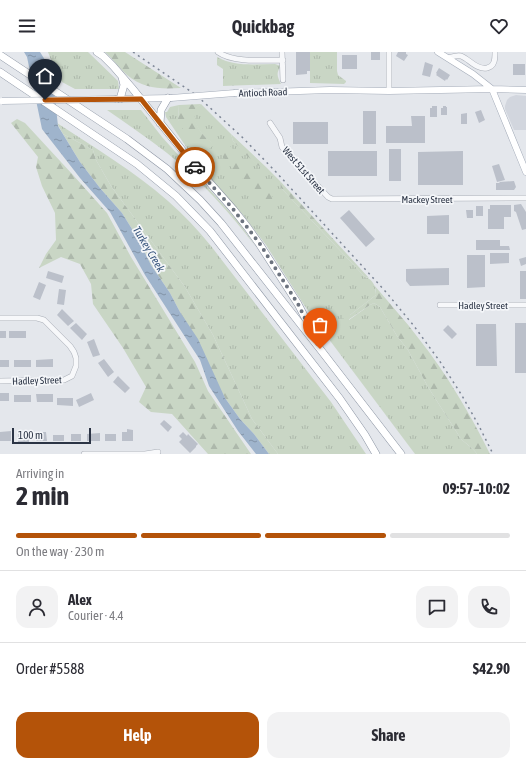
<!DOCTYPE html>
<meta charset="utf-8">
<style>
body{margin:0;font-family:"Asap Condensed",sans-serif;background:#f2f2f3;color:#2b2b33;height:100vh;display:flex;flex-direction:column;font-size:15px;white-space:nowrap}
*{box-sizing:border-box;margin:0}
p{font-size:13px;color:#7c7c81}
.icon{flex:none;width:22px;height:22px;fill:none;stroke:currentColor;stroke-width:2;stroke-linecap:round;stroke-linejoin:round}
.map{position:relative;height:402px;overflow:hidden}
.side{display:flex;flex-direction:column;background:#fff;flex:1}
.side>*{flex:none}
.scale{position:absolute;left:12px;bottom:10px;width:79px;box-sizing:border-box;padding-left:4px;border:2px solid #2b3445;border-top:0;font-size:11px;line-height:14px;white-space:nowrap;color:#2b3445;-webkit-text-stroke:3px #f4f6f9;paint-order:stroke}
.pin{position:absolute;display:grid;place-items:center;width:34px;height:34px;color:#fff;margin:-41px -17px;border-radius:50% 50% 50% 0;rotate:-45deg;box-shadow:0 0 4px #0007}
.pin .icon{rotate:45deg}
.courier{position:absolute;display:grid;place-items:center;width:40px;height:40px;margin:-20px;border:3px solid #b45309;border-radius:50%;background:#fff;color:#222;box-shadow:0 1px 5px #0007}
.head em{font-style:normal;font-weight:700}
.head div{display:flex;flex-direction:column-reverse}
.head{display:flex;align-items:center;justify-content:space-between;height:68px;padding:0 16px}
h1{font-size:26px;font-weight:700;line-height:30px}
.bar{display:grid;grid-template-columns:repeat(4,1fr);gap:6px 4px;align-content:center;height:48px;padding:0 16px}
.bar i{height:5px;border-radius:3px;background:#e1e1e2}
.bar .active{background:#b45309}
.bar p{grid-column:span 4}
.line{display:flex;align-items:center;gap:10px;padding:0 16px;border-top:1px solid #e1e1e2}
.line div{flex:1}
.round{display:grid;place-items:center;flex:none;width:42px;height:42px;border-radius:12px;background:#f2f2f3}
.action{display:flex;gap:8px;margin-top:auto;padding:8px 16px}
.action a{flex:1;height:46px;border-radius:12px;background:#b45309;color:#fff;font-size:16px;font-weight:700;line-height:46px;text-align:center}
.action a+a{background:#f2f2f3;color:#2b2b33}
header{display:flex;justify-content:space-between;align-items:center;height:52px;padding:0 16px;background:#fff;font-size:18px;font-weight:700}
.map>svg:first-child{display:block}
.built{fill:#d2d6de}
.grass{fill:url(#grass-tufts)}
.forest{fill:url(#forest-firs)}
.water{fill:url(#water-ripples)}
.building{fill:#bbc0ca}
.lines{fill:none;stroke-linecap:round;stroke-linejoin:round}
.minor-casing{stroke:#a9aeb7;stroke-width:6}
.major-casing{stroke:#a3abb8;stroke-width:7}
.highway-casing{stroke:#8b94a3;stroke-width:8}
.minor{stroke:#f7f8fa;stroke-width:5}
.major{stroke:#fff;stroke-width:6}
.highway{stroke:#fff;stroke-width:7}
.rail{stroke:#7d8696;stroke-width:1.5;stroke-dasharray:2 4;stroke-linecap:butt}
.major-bridge-casing{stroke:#a3abb8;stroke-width:7;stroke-linecap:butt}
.major-bridge{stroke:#fff;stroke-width:6}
.done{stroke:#6c737f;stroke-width:4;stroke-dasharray:0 7.2}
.route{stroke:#b45309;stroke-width:5}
.labels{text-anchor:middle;stroke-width:3.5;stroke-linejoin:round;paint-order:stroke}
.street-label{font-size:10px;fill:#2b3445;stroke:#f4f6f9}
.water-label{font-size:11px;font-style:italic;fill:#34527a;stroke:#f4f6f9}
</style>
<header><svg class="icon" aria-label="menu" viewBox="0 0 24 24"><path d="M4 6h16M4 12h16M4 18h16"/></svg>Quickbag<svg class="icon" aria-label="heart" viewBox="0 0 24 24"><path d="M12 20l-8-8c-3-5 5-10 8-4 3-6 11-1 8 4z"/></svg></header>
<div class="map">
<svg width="526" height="402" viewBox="0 0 526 402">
<defs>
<pattern id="grass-tufts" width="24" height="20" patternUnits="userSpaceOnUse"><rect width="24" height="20" fill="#c9d6c5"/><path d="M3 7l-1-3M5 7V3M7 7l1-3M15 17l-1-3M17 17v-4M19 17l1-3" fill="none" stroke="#adb8ab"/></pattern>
<pattern id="forest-firs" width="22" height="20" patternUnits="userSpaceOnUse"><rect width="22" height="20" fill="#c9d6c5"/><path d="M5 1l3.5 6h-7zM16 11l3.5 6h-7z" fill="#adb8ab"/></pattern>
<pattern id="water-ripples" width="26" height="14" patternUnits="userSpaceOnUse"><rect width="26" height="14" fill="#9fb4cc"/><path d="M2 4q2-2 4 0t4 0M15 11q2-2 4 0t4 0" fill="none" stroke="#8293a7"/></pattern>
</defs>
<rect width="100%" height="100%" fill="#e4e7ec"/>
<path class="built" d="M 516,43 L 526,44 L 526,78 L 514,78 L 505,57 L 505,54 L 507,48 L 510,45 Z"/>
<path class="grass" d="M 48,0 L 88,0 L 118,29 L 119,37 L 75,37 L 62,30 L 56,21 Z
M 310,0 L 337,0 L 337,19 L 338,23 L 346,29 L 346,30 L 344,32 L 310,31 Z
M 217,5 C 234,15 256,12 275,12 L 281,14 C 276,21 277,24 281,32 L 223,34 L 223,17 L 217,13 Z
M 201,52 L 231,82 L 233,89 L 260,115 L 266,115 L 280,129 L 281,136 L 365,225 C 373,227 376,235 376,243 L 350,263 L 349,268 L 370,253 L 374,251 L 380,255 L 397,284 L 408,298 L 428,335 L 461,387 C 466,392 473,396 477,402 L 415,402 L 316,270 L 304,253 L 266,193 L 243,163 L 201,117 L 166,65 L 165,60 L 167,60 L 170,55 L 179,53 L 178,68 L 212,91 C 200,81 195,75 193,58 Z
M 107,58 L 141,58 L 162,85 L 238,169 L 256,195 C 230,161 201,128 167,101 C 148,86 127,72 107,58 Z
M 57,71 C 95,96 134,119 168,149 C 184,163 198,178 211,194 L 331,350 L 366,402 L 278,402 L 252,367 L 213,283 L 185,235 L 111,134 L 96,108 L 93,98 L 63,82 L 58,73 Z"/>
<path class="forest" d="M 105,0 L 125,0 L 181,36 C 159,37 144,37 127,23 C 119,16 113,7 105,0 Z
M 201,52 L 194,58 C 195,74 200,81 212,91 L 212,95 L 209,97 L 205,97 L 181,75 L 178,68 L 179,53 Z
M 17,67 L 25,71 L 73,123 L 107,161 L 131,205 L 195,310 L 208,339 L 251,402 L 208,402 L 172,362 L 151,360 L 139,350 L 146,335 L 123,296 L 93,252 L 91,232 L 80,212 L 61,205 L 39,216 L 46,202 L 56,188 L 55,161 L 42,134 L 36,115 L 38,105 L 11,71 Z
M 63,82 L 93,98 L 96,108 L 111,134 L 185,235 L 213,283 L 252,367 L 278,402 L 269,402 L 254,382 L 240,367 L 225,346 L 180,260 L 170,241 L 151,213 L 137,185 L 122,161 L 100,136 L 80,110 Z
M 231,82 L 266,115 L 260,115 L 247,104 L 233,89 Z
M 220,89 L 226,90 L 254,118 L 256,126 L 264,136 L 270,140 L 272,145 L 273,148 L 271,149 C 254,146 251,136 240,124 C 234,118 228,112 223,105 C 221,101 218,94 220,89 Z
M 280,129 L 369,226 L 365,225 L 281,136 Z
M 374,233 C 389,251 405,268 419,287 C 446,321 471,363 490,402 L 477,402 C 473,396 466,392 461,387 L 428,335 L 408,298 L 397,284 L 380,255 L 374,251 L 370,253 L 348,268 L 345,268 L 342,265 L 343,260 L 350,263 L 376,243 L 376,239 Z"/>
<path class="water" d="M 24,0 L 40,0 L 52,19 L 58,74 L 80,110 L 100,136 L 122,161 L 137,185 L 151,213 L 170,241 L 180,260 L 198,287 L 225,346 L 240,367 L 254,382 L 269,402 L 256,402 L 238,379 L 209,334 L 200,308 L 145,223 L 110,160 L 80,126 L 42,77 L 27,5 Z"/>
<path class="building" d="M 296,0 L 310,0 L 310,19 L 307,19 L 307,22 L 296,23 Z
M 371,0 L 380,0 L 380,8 L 371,8 Z
M 398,0 L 406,0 L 406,2 L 408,3 L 404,9 L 396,4 Z
M 342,3 L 357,3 L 357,17 L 342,17 Z
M 425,10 L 433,13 L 430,25 L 422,23 Z
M 513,12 L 525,12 L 525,23 L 513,23 Z
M 439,16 L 450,23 L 447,28 L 446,27 L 445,29 L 436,23 L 437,22 L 436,21 Z
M 432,54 L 437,54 L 437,65 L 430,65 L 430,56 L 432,56 Z
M 443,54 L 446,54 L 446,55 L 447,55 L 447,63 L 441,63 L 441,56 L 443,56 Z
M 481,58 L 485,68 L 479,71 L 475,60 Z
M 363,59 L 376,59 L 376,92 L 363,92 Z
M 467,61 L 467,72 L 461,72 L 461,62 Z
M 411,64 L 425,64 L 425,91 L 386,91 L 386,74 L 412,74 Z
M 293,70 L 328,70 L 328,92 L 293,92 Z
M 389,97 L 401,97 L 401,129 L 389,129 Z
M 328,99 L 377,99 L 377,124 L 328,124 Z
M 463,99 L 463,133 L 418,133 L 418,100 Z
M 499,112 L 505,128 L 497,130 L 492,114 Z
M 514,129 L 516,135 L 514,138 L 496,138 L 496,131 L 500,131 L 499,130 Z
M 521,152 L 526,160 L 526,177 L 522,178 L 516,160 L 514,159 L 514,153 Z
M 490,153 L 511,153 L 511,165 L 504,165 L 504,177 L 488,177 L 488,157 L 490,157 Z
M 476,154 L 483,154 L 483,164 L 476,164 Z
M 349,158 L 375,187 L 366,195 L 340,166 Z
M 466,158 L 473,158 L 473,166 L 467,166 Z
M 449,163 L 449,182 L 427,182 L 427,164 Z
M 476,188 L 500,188 L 500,194 L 509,194 L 510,198 L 476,198 Z
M 490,201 L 509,201 L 509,211 L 490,212 Z
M 467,203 L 485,203 L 485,235 L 467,236 Z
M 526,205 L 526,212 L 521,214 L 519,207 Z
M 449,216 L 449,233 L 410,234 L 406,229 L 406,217 Z
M 48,219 L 64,224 L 62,231 L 46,226 Z
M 520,219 L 526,219 L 526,247 L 520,247 Z
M 39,230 L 46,233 L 40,248 L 33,245 Z
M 59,237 L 66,238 L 64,253 L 57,252 Z
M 62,257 L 74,269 L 68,274 L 57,263 Z
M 76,271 L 87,282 L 82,288 L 70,276 Z
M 515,271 L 526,271 L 526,321 L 515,321 Z
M 476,272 L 496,272 L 497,314 L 476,314 Z
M 448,273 L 457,282 L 452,287 L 443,278 Z
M 0,279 L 6,279 L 6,286 L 0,286 Z
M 9,279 L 26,279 L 26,286 L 9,286 Z
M 94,287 L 100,303 L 93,305 L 87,290 Z
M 53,307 L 53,315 L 36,315 L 36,308 Z
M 104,307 L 114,320 L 108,325 L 98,311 Z
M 0,308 L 9,308 L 9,315 L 0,315 Z
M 14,308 L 31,308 L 31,315 L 14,315 Z
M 118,324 L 130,336 L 125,341 L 113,330 Z
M 0,341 L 9,341 L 9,349 L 0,349 Z
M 91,341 L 94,348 L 79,355 L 76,348 Z
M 36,342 L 53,342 L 53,350 L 37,350 Z
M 14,343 L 31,343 L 31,350 L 14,350 Z
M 57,346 L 73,346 L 73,354 L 57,353 Z
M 164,368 L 172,375 L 168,380 L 160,372 Z
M 127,377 L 133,378 L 133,389 L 122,389 L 122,380 L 127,380 Z
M 11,379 L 11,389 L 0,389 L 0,380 Z
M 36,380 L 46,380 L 47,389 L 36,389 Z
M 183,380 L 187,384 L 188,382 L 198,392 L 196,394 L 196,395 L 190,401 L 179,390 L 182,387 L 179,384 Z
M 100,381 L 100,389 L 87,389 L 87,382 Z
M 18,382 L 29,382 L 29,390 L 18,390 Z
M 71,382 L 81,382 L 81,389 L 71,389 Z
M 105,382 L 116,382 L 116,389 L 105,389 Z
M 53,383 L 64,383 L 64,389 L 53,389 Z"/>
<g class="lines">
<defs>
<path id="minor" d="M 218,0 C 233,11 264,8 283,8
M 282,0 L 283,28
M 448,6 C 452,5 456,3 461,4 C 469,7 477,18 487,16 C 495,14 495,7 495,0
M 389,39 L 389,0
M 270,71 L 280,86 L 282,95 L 328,145 L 332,147 L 526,146
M 440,253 L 526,253
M 0,266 L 37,266 L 44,268 L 70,294 L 74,300 L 76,306 L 76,314 L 72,324 L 64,328 L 0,329
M 84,402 L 145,402 L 158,400"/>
<path id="major" d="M 438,0 L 473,22 L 492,37 L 526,120
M 235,41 L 330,38 L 389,39 L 492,37 L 526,38
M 116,47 L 171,46"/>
<path id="highway" d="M 97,0 L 103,4 L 113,14 L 132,36 L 195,114 L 233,157 L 248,176 L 260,193 L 298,252 L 314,283
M 0,3 L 127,87 L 167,117 L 200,148 L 221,171 L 320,297 L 401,402
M 0,20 L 137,112 L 176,144 L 210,179 L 340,347 L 365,383 L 376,402
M 120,47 L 124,33 L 122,25
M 160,71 L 161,58 L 168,46"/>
</defs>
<use href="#minor" class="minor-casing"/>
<use href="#major" class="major-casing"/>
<use href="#highway" class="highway-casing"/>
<use href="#minor" class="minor"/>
<use href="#major" class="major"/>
<use href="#highway" class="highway"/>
<path class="rail" d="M 133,0 L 196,43 L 242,85 L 276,120 L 386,240 L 414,274 L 441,311 L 461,342 L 478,372 L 493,402"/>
<defs>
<path id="major-bridge" d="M 171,46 L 235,41
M 2,49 L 116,47"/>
</defs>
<use href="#major-bridge" class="major-bridge-casing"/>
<use href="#major-bridge" class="major-bridge"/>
</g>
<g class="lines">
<path class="done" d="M 195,115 L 233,157 L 260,192 L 298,252 L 320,297"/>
<path class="route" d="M 45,48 L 141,47 L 195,115"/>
</g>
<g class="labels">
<g class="street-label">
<text transform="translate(263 40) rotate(-2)" y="4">Antioch Road</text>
<text transform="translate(304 118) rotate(49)" y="4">West 51st Street</text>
<text x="427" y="151">Mackey Street</text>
<text x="483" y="257">Hadley Street</text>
<text transform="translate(37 328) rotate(-2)" y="4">Hadley Street</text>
</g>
<g class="water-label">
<text transform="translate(149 197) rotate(59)" y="4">Turkey Creek</text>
</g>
</g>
</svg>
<div class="scale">100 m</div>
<div class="pin" style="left:320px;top:297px;background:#ea580c"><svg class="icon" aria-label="bag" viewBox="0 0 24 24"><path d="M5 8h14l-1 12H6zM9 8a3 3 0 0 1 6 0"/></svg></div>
<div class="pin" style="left:45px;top:48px;background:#1f2937"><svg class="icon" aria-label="home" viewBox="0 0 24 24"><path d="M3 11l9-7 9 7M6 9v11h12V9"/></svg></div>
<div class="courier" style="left:195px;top:115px"><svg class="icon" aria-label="car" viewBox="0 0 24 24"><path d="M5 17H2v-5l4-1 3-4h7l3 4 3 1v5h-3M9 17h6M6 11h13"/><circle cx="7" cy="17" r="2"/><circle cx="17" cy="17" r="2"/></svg></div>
</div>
<section class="side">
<div class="head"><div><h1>2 min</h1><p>Arriving in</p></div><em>09:57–10:02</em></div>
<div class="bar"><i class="active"></i><i class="active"></i><i class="active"></i><i></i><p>On the way · 230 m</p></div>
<div class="line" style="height:72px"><a class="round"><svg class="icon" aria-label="person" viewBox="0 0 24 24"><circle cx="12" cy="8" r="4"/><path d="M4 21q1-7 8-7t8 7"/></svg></a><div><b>Alex</b><p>Courier · 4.4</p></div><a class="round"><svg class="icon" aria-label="chat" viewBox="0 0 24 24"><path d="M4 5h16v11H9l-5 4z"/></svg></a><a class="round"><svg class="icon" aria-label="phone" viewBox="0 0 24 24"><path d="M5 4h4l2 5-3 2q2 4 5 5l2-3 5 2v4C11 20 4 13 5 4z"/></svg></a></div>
<div class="line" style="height:52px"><div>Order #5588</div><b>$42.90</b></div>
<div class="action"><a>Help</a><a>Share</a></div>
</section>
